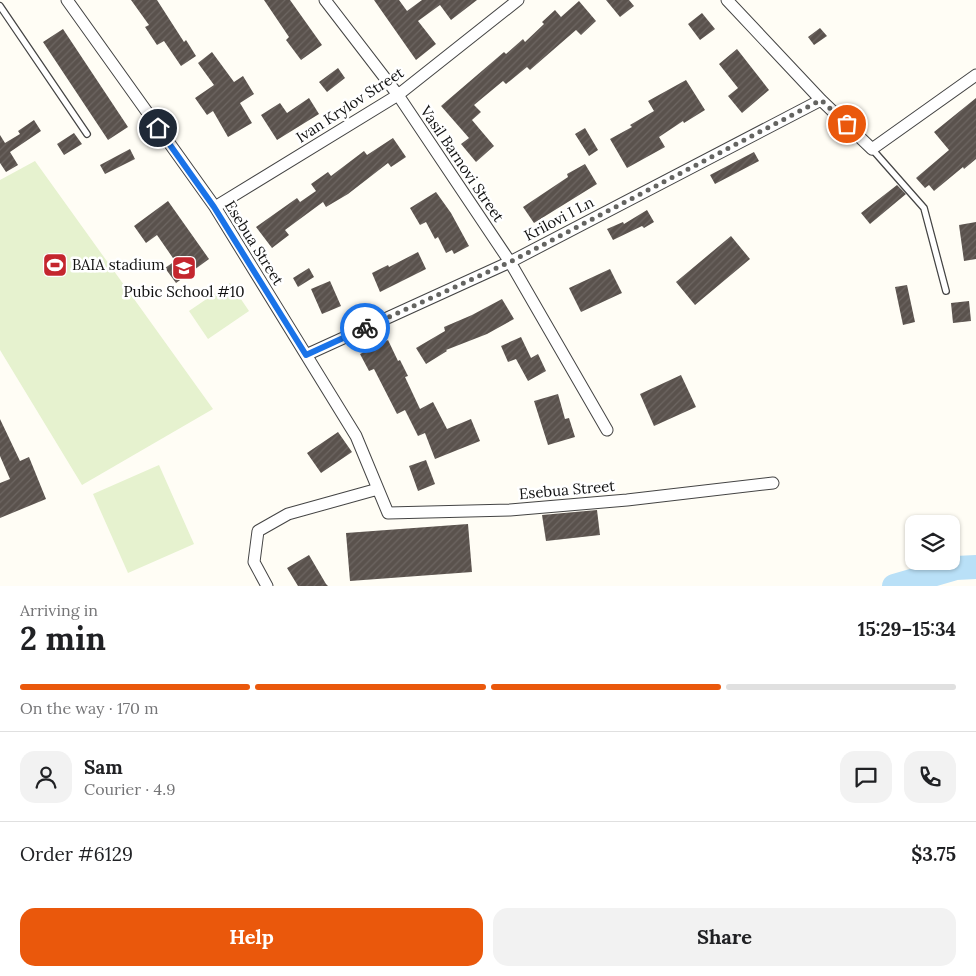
<!DOCTYPE html>
<meta charset="utf-8">
<style>
body{margin:0;font-family:Lora,serif;background:#f2f2f2;color:#202124;height:100vh;display:flex;flex-direction:column;font-size:19px;white-space:nowrap}
*{box-sizing:border-box;margin:0}
p{font-size:16px;color:#757577}
.icon{flex:none;width:28px;height:28px;fill:none;stroke:currentColor;stroke-width:2;stroke-linecap:round;stroke-linejoin:round}
.map{position:relative;height:586px;overflow:hidden}
.drawer{display:flex;flex-direction:column;background:#fff;flex:1}
.drawer>*{flex:none}
.fabs{position:absolute;left:905px;top:515px;display:grid;gap:10px}
.fabs a{display:grid;place-items:center;width:55px;height:55px;border-radius:10px;background:#fff;box-shadow:0 1px 4px #0004;font-size:25px}
.pin{position:absolute;display:grid;place-items:center;width:42px;height:42px;color:#fff;margin:-21px;border:2px solid #fff;border-radius:50%;box-shadow:0 1px 5px #0007}
.courier{position:absolute;display:grid;place-items:center;width:50px;height:50px;margin:-25px;border:4px solid #1a73e8;border-radius:50%;background:#fff;color:#222;box-shadow:0 1px 6px #0007}
.overview em{font-style:normal;font-weight:700}
.overview div{display:flex;flex-direction:column-reverse}
.overview{display:flex;align-items:center;justify-content:space-between;height:85px;padding:0 20px}
h1{font-size:32px;font-weight:700;line-height:38px}
.bar{display:grid;grid-template-columns:repeat(4,1fr);gap:8px 5px;align-content:center;height:60px;padding:0 20px}
.bar i{height:6px;border-radius:4px;background:#e0e0e0}
.bar .selected{background:#ea580c}
.bar p{grid-column:span 4}
.line{display:flex;align-items:center;gap:12px;padding:0 20px;border-top:1px solid #e0e0e0}
.line div{flex:1}
.round{display:grid;place-items:center;flex:none;width:52px;height:52px;border-radius:15px;background:#f2f2f2}
.button{display:flex;gap:10px;margin-top:auto;padding:10px 20px}
.button a{flex:1;height:58px;border-radius:15px;background:#ea580c;color:#fff;font-size:20px;font-weight:700;line-height:58px;text-align:center}
.button a+a{background:#f2f2f2;color:#202124}
.map>svg:first-child{display:block}
.pitch{fill:#e6f2cf}
.lines{fill:none;stroke-linecap:round;stroke-linejoin:round}
.river{stroke:#b9e0f7;stroke-width:24}
.building{fill:url(#building-hatch)}
.lane-casing{stroke:#444;stroke-width:8}
.street-casing{stroke:#444;stroke-width:13}
.lane{stroke:#fff;stroke-width:5.5}
.street{stroke:#fff;stroke-width:11}
.done{stroke:#646461;stroke-width:5;stroke-dasharray:0 9}
.route{stroke:#1a73e8;stroke-width:6}
.labels{text-anchor:middle;stroke-width:5;stroke-linejoin:round;paint-order:stroke}
.street-label{font-size:15px;fill:#111;stroke:#fff}
.poi-label{font-size:15px;fill:#111;stroke:#fff;text-anchor:start}
</style>
<div class="map">
<svg width="976" height="586" viewBox="0 0 976 586">
<defs>
<pattern id="building-hatch" width="6" height="6" patternUnits="userSpaceOnUse" patternTransform="scale(1.25)"><rect width="6" height="6" fill="#5a524d"/><path d="M-1 1l2-2M0 6l6-6M5 7l2-2" fill="none" stroke="#6d6662"/></pattern>
</defs>
<rect width="100%" height="100%" fill="#fffdf5"/>
<path class="pitch" d="M 35,161 L 213,409 L 82,485 L 0,350 L 0,180 Z
M 230,283 L 249,311 L 208,339 L 189,311 Z
M 159,465 L 194,544 L 128,573 L 93,494 Z"/>
<g class="lines">
<path class="river" d="M 894,586 L 956,568 L 976,567"/>
</g>
<path class="building" d="M 131,0 L 157,0 L 184,42 L 186,40 L 196,56 L 181,66 L 164,41 L 157,45 L 145,27 L 149,25 Z
M 264,0 L 290,0 L 322,45 L 301,60 L 286,40 L 289,37 Z
M 374,0 L 399,0 L 407,11 L 422,0 L 477,0 L 451,20 L 440,5 L 418,21 L 436,44 L 416,60 Z
M 606,0 L 629,0 L 634,6 L 620,17 Z
M 579,1 L 596,21 L 581,35 L 576,30 L 530,70 L 527,67 L 506,84 L 503,81 L 474,105 L 481,112 L 472,120 L 494,146 L 476,162 L 461,144 L 469,138 L 441,106 L 504,52 L 506,54 L 523,39 L 525,42 L 544,24 L 542,22 L 555,10 L 561,17 Z
M 702,13 L 715,29 L 700,40 L 688,24 Z
M 820,28 L 827,36 L 814,45 L 808,37 Z
M 63,29 L 128,127 L 108,140 L 43,42 Z
M 737,49 L 769,90 L 742,113 L 728,96 L 738,88 L 719,64 Z
M 212,52 L 234,82 L 243,76 L 254,94 L 240,103 L 252,123 L 228,137 L 213,111 L 207,115 L 195,98 L 214,85 L 198,63 Z
M 338,68 L 345,78 L 327,92 L 319,82 Z
M 686,80 L 705,110 L 684,123 L 683,121 L 659,137 L 665,147 L 627,168 L 610,139 L 632,127 L 630,125 L 654,111 L 648,101 Z
M 309,98 L 319,114 L 277,140 L 261,115 L 280,103 L 287,113 Z
M 976,98 L 976,159 L 964,169 L 963,167 L 934,191 L 929,185 L 925,188 L 916,178 L 949,150 L 934,132 Z
M 34,120 L 41,131 L 10,152 L 18,165 L 6,172 L 0,163 L 0,135 L 5,143 L 20,134 L 18,131 Z
M 585,128 L 598,150 L 589,156 L 575,134 Z
M 74,133 L 82,144 L 64,155 L 57,144 Z
M 393,138 L 406,157 L 391,167 L 388,163 L 348,194 L 326,207 L 323,202 L 285,230 L 289,235 L 272,248 L 256,227 L 297,198 L 300,202 L 316,191 L 311,184 L 328,172 L 331,176 L 364,151 L 367,155 Z
M 130,149 L 135,159 L 105,174 L 100,165 Z
M 754,152 L 759,161 L 715,184 L 710,175 Z
M 585,164 L 597,184 L 534,223 L 523,207 L 568,177 L 567,174 Z
M 897,185 L 906,194 L 870,224 L 861,213 Z
M 436,192 L 451,213 L 469,246 L 454,254 L 452,250 L 446,253 L 438,237 L 435,239 L 426,222 L 420,225 L 410,208 Z
M 168,201 L 209,259 L 176,283 L 165,268 L 175,261 L 157,235 L 146,243 L 134,226 Z
M 647,210 L 654,222 L 644,228 L 642,226 L 613,240 L 607,229 L 623,222 L 624,224 Z
M 976,222 L 976,259 L 964,261 L 959,225 Z
M 731,236 L 750,259 L 695,305 L 676,282 Z
M 418,252 L 426,269 L 380,292 L 372,273 L 388,265 L 389,267 Z
M 309,268 L 314,277 L 298,287 L 293,278 Z
M 610,269 L 622,293 L 581,312 L 569,288 Z
M 330,281 L 341,306 L 322,314 L 311,289 Z
M 907,285 L 915,322 L 903,325 L 895,287 Z
M 502,299 L 514,319 L 487,334 L 446,350 L 447,351 L 426,364 L 416,348 L 445,331 L 444,327 L 472,315 Z
M 969,301 L 971,321 L 953,323 L 951,303 Z
M 521,337 L 531,358 L 538,354 L 546,371 L 528,381 L 516,359 L 508,362 L 501,346 Z
M 388,340 L 398,361 L 400,360 L 408,376 L 405,377 L 420,409 L 433,402 L 447,429 L 471,419 L 480,441 L 435,459 L 425,433 L 418,436 L 405,410 L 397,414 L 374,369 L 369,371 L 360,354 Z
M 681,375 L 696,407 L 654,426 L 640,394 Z
M 558,394 L 565,419 L 569,418 L 575,437 L 548,445 L 534,401 Z
M 0,419 L 20,461 L 29,457 L 46,499 L 0,518 L 0,483 L 10,479 L 0,456 Z
M 338,432 L 352,452 L 321,473 L 307,453 Z
M 426,460 L 435,484 L 418,491 L 409,466 Z
M 597,510 L 600,535 L 546,541 L 542,515 Z
M 468,524 L 472,572 L 350,581 L 346,533 Z
M 309,555 L 326,584 L 328,586 L 298,586 L 287,568 Z"/>
<g class="lines">
<defs>
<path id="lane" d="M 0,6 L 87,134
M 872,149 L 924,208 L 946,291"/>
<path id="street" d="M 67,0 L 215,207 L 356,436 L 388,513 L 510,510 L 627,500 L 773,483
M 325,0 L 398,95 L 510,262 L 607,430
M 727,0 L 821,100 L 872,149 L 976,75
M 215,207 L 398,95 L 518,0
M 306,355 L 510,262 L 821,100
M 267,586 L 254,562 L 258,531 L 288,514 L 378,489"/>
</defs>
<use href="#lane" class="lane-casing"/>
<use href="#street" class="street-casing"/>
<use href="#lane" class="lane"/>
<use href="#street" class="street"/>
</g>
<g class="lines">
<path class="done" d="M 365,328 L 510,262 L 821,100 L 847,124"/>
<path class="route" d="M 158,128 L 214,207 L 306,355 L 365,328"/>
</g>
<defs>
<symbol id="stadium-square" viewBox="-11 -11 22 22"><rect x="-9" y="-9" width="18" height="18" rx="4" fill="#c4262e" stroke="#fff"/><path d="M0-5a6.5 5 0 1 0 0 10a6.5 5 0 1 0 0-10ZM-3.5-1.8h7v3.6h-7Z" fill="#fff"/></symbol>
<symbol id="school-square" viewBox="-11 -11 22 22"><rect x="-9" y="-9" width="18" height="18" rx="4" fill="#c4262e" stroke="#fff"/><path d="M0-5L7-2L0 1L-7-2ZM-4 1L0 2.5L4 1V4Q0 6-4 4Z" fill="#fff"/></symbol>
</defs>
<g fill-rule="evenodd">
<use href="#stadium-square" x="41" y="251" width="28" height="28"/>
<use href="#school-square" x="170" y="254" width="28" height="28"/>
</g>
<g class="labels">
<g class="street-label">
<text transform="translate(350 105) rotate(-33)" y="5">Ivan Krylov Street</text>
<text transform="translate(462 164) rotate(56)" y="5">Vasil Barnovi Street</text>
<text transform="translate(559 219) rotate(-28)" y="5">Krilovi I Ln</text>
<text transform="translate(254 243) rotate(58)" y="5">Esebua Street</text>
<text transform="translate(567 490) rotate(-5)" y="5">Esebua Street</text>
</g>
<g class="poi-label">
<text x="72" y="270">BAIA stadium</text>
<text x="184" y="297" text-anchor="middle">Pubic School #10</text>
</g>
</g>
</svg>
<div class="fabs">
<a><svg class="icon" aria-label="layers" viewBox="0 0 24 24"><path d="M12 4l9 5-9 5-9-5zM3 14l9 5 9-5"/></svg></a>
</div>
<div class="pin" style="left:847px;top:124px;background:#ea580c"><svg class="icon" aria-label="bag" viewBox="0 0 24 24"><path d="M5 8h14l-1 12H6zM9 8a3 3 0 0 1 6 0"/></svg></div>
<div class="pin" style="left:158px;top:128px;background:#1f2937"><svg class="icon" aria-label="home" viewBox="0 0 24 24"><path d="M3 11l9-7 9 7M6 9v11h12V9"/></svg></div>
<div class="courier" style="left:365px;top:328px"><svg class="icon" aria-label="bike" viewBox="0 0 24 24"><circle cx="6" cy="16" r="4"/><circle cx="18" cy="16" r="4"/><path d="M6 16l4-8h5l3 8M10 8l3 8H6M13 5h3"/></svg></div>
</div>
<section class="drawer">
<div class="overview"><div><h1>2 min</h1><p>Arriving in</p></div><em>15:29–15:34</em></div>
<div class="bar"><i class="selected"></i><i class="selected"></i><i class="selected"></i><i></i><p>On the way · 170 m</p></div>
<div class="line" style="height:90px"><a class="round"><svg class="icon" aria-label="person" viewBox="0 0 24 24"><circle cx="12" cy="8" r="4"/><path d="M4 21q1-7 8-7t8 7"/></svg></a><div><b>Sam</b><p>Courier · 4.9</p></div><a class="round"><svg class="icon" aria-label="chat" viewBox="0 0 24 24"><path d="M4 5h16v11H9l-5 4z"/></svg></a><a class="round"><svg class="icon" aria-label="phone" viewBox="0 0 24 24"><path d="M5 4h4l2 5-3 2q2 4 5 5l2-3 5 2v4C11 20 4 13 5 4z"/></svg></a></div>
<div class="line" style="height:65px"><div>Order #6129</div><b>$3.75</b></div>
<div class="button"><a>Help</a><a>Share</a></div>
</section>
